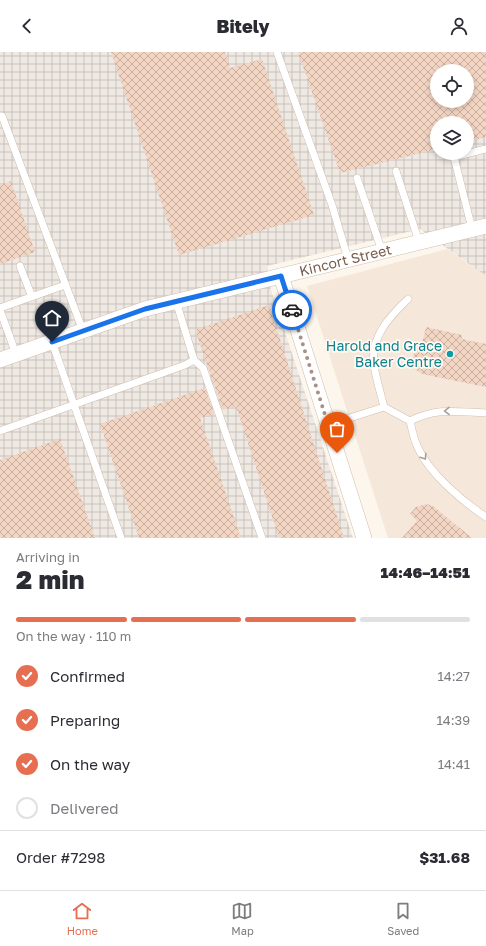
<!DOCTYPE html>
<meta charset="utf-8">
<style>
body{margin:0;font-family:"Golos Text",sans-serif;background:#f7f7f7;color:#2b2b33;height:100vh;display:flex;flex-direction:column;font-size:15px;white-space:nowrap}
*{box-sizing:border-box;margin:0}
p{font-size:13px;color:#7c7c81}
.icon{flex:none;width:22px;height:22px;fill:none;stroke:currentColor;stroke-width:2;stroke-linecap:round;stroke-linejoin:round}
.map{position:relative;height:486px;overflow:hidden}
.sheet{display:flex;flex-direction:column;background:#fff;flex:1}
.sheet>*{flex:none}
.tools{position:absolute;left:430px;top:12px;display:grid;gap:8px}
.tools a{display:grid;place-items:center;width:44px;height:44px;border-radius:50%;background:#fff;box-shadow:0 2px 6px #0003;font-size:20px}
.pin{position:absolute;display:grid;place-items:center;width:34px;height:34px;color:#fff;margin:-41px -17px;border-radius:50% 50% 50% 0;rotate:-45deg;box-shadow:0 0 4px #0007}
.pin .icon{rotate:45deg}
.courier{position:absolute;display:grid;place-items:center;width:40px;height:40px;margin:-20px;border:3px solid #1a73e8;border-radius:50%;background:#fff;color:#222;box-shadow:0 1px 5px #0007}
.overview em{font-style:normal;font-weight:800}
.overview div{display:flex;flex-direction:column-reverse}
.overview{display:flex;align-items:center;justify-content:space-between;height:68px;padding:0 16px}
h1{font-size:26px;font-weight:800;line-height:30px}
.bar{display:grid;grid-template-columns:repeat(4,1fr);gap:6px 4px;align-content:center;height:48px;padding:0 16px}
.bar i{height:5px;border-radius:3px;background:#e1e1e2}
.bar .on{background:#e76f51}
.bar p{grid-column:span 4}
.line{display:flex;align-items:center;gap:10px;padding:0 16px;border-top:1px solid #e1e1e2}
.line div{flex:1}
ol{padding:0 16px;list-style:none}
li{display:flex;align-items:center;gap:12px;height:44px}
li p{margin-inline-start:auto}
li .icon{padding:4px;border-radius:50%;background:#e76f51;color:#fff;stroke-width:4}
li:last-child{color:#7c7c81}
li i{width:22px;height:22px;border:2px solid #e1e1e2;border-radius:50%}
header{display:flex;justify-content:space-between;align-items:center;height:52px;padding:0 16px;background:#fff;font-size:18px;font-weight:800}
.tabs{display:flex;justify-content:space-around;align-items:center;height:56px;border-top:1px solid #e1e1e2;background:#fff;font-size:11px;color:#7c7c81}
.tabs a{display:grid;justify-items:center;gap:2px}
.tabs .on{color:#e76f51}
.map>svg:first-child{display:block}
.residential{fill:#f5e8da}
.industrial{fill:url(#industrial-grid);fill-rule:evenodd}
.building{fill:url(#building-cross-hatch);fill-rule:evenodd}
.lines{fill:none;stroke-linecap:round;stroke-linejoin:round}
.service-casing{stroke:#d1beb0;stroke-width:8}
.minor-casing{stroke:#d1beb0;stroke-width:16}
.service{stroke:#fff;stroke-width:7}
.minor{stroke:#fff;stroke-width:15}
.oneway{stroke:#af9d94}
.done{stroke:#a89285;stroke-width:4;stroke-dasharray:0 7.2}
.route{stroke:#1a73e8;stroke-width:5}
.culture-dot{fill:#0f9aa8;stroke:#fffaf3;stroke-width:1.5}
.labels{text-anchor:middle;stroke-width:3.5;stroke-linejoin:round;paint-order:stroke}
.street-label{font-size:14px;fill:#7a5c4d;stroke:#fffaf3}
.culture-label{font-size:14px;fill:#0d838f;stroke:#fffaf3;text-anchor:end}
</style>
<header><svg class="icon" aria-label="back" viewBox="0 0 24 24"><path d="M15 5l-7 7 7 7"/></svg>Bitely<svg class="icon" aria-label="person" viewBox="0 0 24 24"><circle cx="12" cy="8" r="4"/><path d="M4 21q1-7 8-7t8 7"/></svg></header>
<div class="map">
<svg width="486" height="486" viewBox="0 0 486 486">
<defs>
<pattern id="industrial-grid" width="8" height="8" patternUnits="userSpaceOnUse"><rect width="8" height="8" fill="#efe9e4"/><path d="M0 4h8M4 0v8" fill="none" stroke="#c7c0bb"/></pattern>
<pattern id="building-cross-hatch" width="8" height="8" patternUnits="userSpaceOnUse"><rect width="8" height="8" fill="#f3d5c3"/><path d="M0 0l8 8M0 8l8-8" fill="none" stroke="#cab0a1"/></pattern>
</defs>
<rect width="100%" height="100%" fill="#fdf6ec"/>
<path class="residential" d="M 447,197 L 486,224 L 486,486 L 388,486 L 307,234 Z"/>
<path class="industrial" d="M 0,0 L 486,0 L 486,224 L 420,177 L 267,214 L 271,238 L 353,486 L 0,486 ZM 437,19 L 467,19 L 467,49 L 437,49 ZM 437,71 L 467,71 L 467,101 L 437,101 Z"/>
<path class="building" d="M 111,0 L 225,0 L 230,16 L 262,7 L 314,163 L 179,203 Z
M 298,0 L 486,0 L 486,85 L 467,90 L 467,71 L 437,71 L 437,97 L 340,121 ZM 437,19 L 467,19 L 467,49 L 437,49 Z
M 11,129 L 35,200 L 0,212 L 0,133 Z
M 269,253 L 344,486 L 279,486 L 236,354 L 223,358 L 195,278 Z
M 426,275 L 462,283 L 462,287 L 486,292 L 486,335 L 422,322 L 416,318 L 413,309 L 415,294 L 421,295 Z
M 205,336 L 214,362 L 200,366 L 241,486 L 139,486 L 100,372 Z
M 60,387 L 95,486 L 0,486 L 0,408 Z
M 426,452 L 433,454 L 472,486 L 402,486 L 417,469 L 410,462 L 416,455 Z"/>
<g class="lines">
<defs>
<path id="service" d="M 277,0 L 332,153 L 348,207
M 0,64 L 2,64 L 83,279
M 396,119 L 419,190
M 357,126 L 382,199
M 472,177 L 454,105 L 486,97
M 20,214 L 32,245
M 0,256 L 65,233
M 0,258 L 16,302
M 52,290 L 121,486
M 194,308 L 203,316 L 262,486
M 384,355 C 381,342 376,327 374,313 C 370,285 390,264 408,247
M 410,369 C 412,378 414,388 418,396 C 430,422 462,449 486,465
M 410,369 C 439,355 455,360 486,361
M 328,373 L 384,355 L 410,369
M 0,379 L 185,313 L 194,308 L 176,249"/>
<g id="minor">
<path d="M 281,224 L 364,486"/>
<path id="s1" d="M 0,308 L 145,257 L 486,174"/>
</g>
</defs>
<use href="#service" class="service-casing"/>
<use href="#minor" class="minor-casing"/>
<use href="#service" class="service"/>
<use href="#minor" class="minor"/>
</g>
<defs><path id="oneway-chevron" d="M-2-3.5L2.5 0L-2 3.5" fill="none" stroke-width="1.6" stroke-linecap="round" stroke-linejoin="round"/></defs>
<g class="oneway">
<use href="#oneway-chevron" transform="translate(447 359) rotate(179)"/>
<use href="#oneway-chevron" transform="translate(424 405) rotate(56)"/>
</g>
<g class="lines">
<path class="done" d="M 292,258 L 337,401"/>
<path class="route" d="M 52,290 L 145,257 L 281,224 L 292,258"/>
</g>
<circle class="culture-dot" cx="450" cy="302" r="4"/>
<g class="labels">
<g class="street-label">
<text dy="5" stroke="none"><textPath href="#s1" startOffset="360">Kincort Street</textPath></text>
</g>
<g class="culture-label">
<text x="442" y="299">Harold and Grace<tspan x="442" dy="16">Baker Centre</tspan></text>
</g>
</g>
</svg>
<div class="tools">
<a><svg class="icon" aria-label="locate" viewBox="0 0 24 24"><circle cx="12" cy="12" r="6"/><path d="M12 2v4M12 18v4M2 12h4M18 12h4"/></svg></a>
<a><svg class="icon" aria-label="layers" viewBox="0 0 24 24"><path d="M12 4l9 5-9 5-9-5zM3 14l9 5 9-5"/></svg></a>
</div>
<div class="pin" style="left:337px;top:401px;background:#ea580c"><svg class="icon" aria-label="bag" viewBox="0 0 24 24"><path d="M5 8h14l-1 12H6zM9 8a3 3 0 0 1 6 0"/></svg></div>
<div class="pin" style="left:52px;top:290px;background:#1f2937"><svg class="icon" aria-label="home" viewBox="0 0 24 24"><path d="M3 11l9-7 9 7M6 9v11h12V9"/></svg></div>
<div class="courier" style="left:292px;top:258px"><svg class="icon" aria-label="car" viewBox="0 0 24 24"><path d="M5 17H2v-5l4-1 3-4h7l3 4 3 1v5h-3M9 17h6M6 11h13"/><circle cx="7" cy="17" r="2"/><circle cx="17" cy="17" r="2"/></svg></div>
</div>
<section class="sheet">
<div class="overview"><div><h1>2 min</h1><p>Arriving in</p></div><em>14:46–14:51</em></div>
<div class="bar"><i class="on"></i><i class="on"></i><i class="on"></i><i></i><p>On the way · 110 m</p></div>
<ol>
<li><svg class="icon" aria-label="check" viewBox="0 0 24 24"><path d="M5 12l5 5 9-10"/></svg>Confirmed<p>14:27</p></li>
<li><svg class="icon" aria-label="check" viewBox="0 0 24 24"><path d="M5 12l5 5 9-10"/></svg>Preparing<p>14:39</p></li>
<li><svg class="icon" aria-label="check" viewBox="0 0 24 24"><path d="M5 12l5 5 9-10"/></svg>On the way<p>14:41</p></li>
<li><i></i>Delivered</li>
</ol>
<div class="line" style="height:52px"><div>Order #7298</div><b>$31.68</b></div>
</section>
<nav class="tabs">
<a class="on"><svg class="icon" aria-label="home" viewBox="0 0 24 24"><path d="M3 11l9-7 9 7M6 9v11h12V9"/></svg>Home</a>
<a><svg class="icon" aria-label="map" viewBox="0 0 24 24"><path d="M3 6l6-2 6 2 6-2v14l-6 2-6-2-6 2zM9 4v14M15 6v14"/></svg>Map</a>
<a><svg class="icon" aria-label="saved" viewBox="0 0 24 24"><path d="M7 4h10v16l-5-4-5 4z"/></svg>Saved</a>
</nav>
